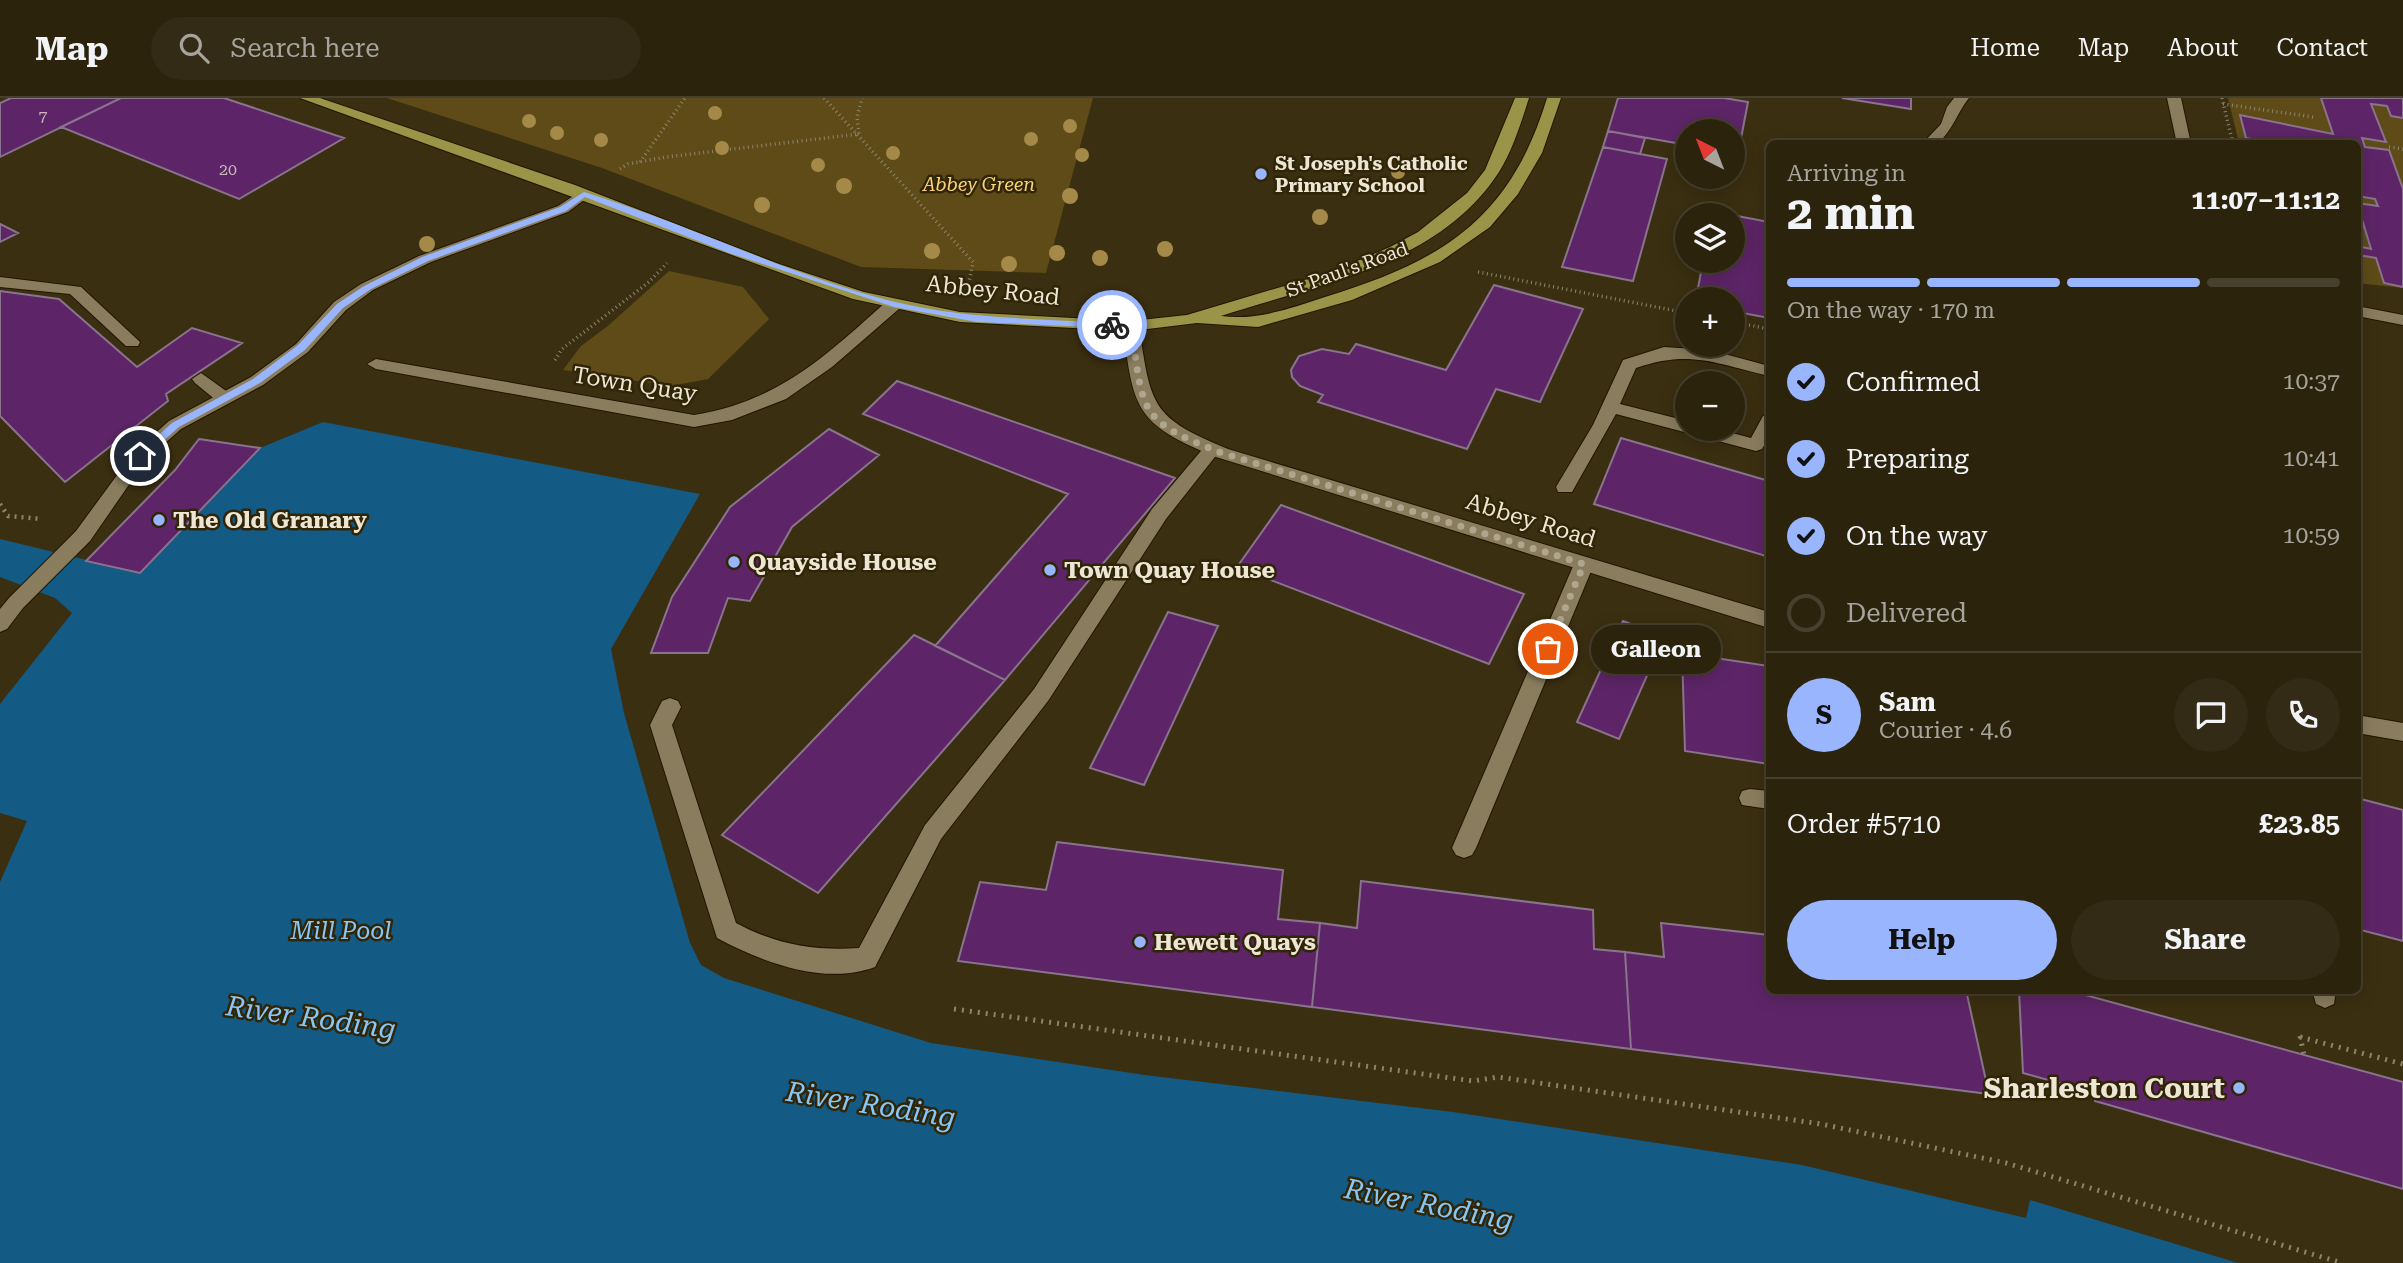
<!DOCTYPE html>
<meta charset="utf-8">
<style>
body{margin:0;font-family:"Roboto Serif",serif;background:#342b16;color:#f1f3f6;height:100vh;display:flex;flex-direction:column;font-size:26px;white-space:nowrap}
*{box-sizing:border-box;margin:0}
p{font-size:23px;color:#a6a49d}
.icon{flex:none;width:38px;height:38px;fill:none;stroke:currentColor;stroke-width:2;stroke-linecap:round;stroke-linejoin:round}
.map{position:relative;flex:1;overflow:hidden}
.side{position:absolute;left:1766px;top:42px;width:595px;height:854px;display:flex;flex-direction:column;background:#2c230d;border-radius:10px;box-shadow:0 4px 18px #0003,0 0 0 2px #48402e}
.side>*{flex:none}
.needle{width:46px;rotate:318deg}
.buttons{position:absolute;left:1675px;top:21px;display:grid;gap:14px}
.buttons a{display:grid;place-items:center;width:70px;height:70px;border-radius:50%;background:#2c230d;box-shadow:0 4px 18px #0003,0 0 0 2px #48402e;font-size:35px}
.pin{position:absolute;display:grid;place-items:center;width:60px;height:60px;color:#fff;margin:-30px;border:4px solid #fff;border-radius:50%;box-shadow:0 2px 7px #0007}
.courier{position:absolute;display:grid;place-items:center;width:70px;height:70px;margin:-35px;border:5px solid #98b5fd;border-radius:50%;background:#fff;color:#222;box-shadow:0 2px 9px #0007}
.bubble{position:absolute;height:49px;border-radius:24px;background:#2c230d;box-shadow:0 4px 18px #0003,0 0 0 2px #48402e;font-size:23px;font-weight:700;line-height:49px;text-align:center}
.summary em{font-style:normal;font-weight:700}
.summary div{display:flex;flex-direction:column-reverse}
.summary{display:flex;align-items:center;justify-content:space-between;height:119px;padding:0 21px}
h1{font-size:46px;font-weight:700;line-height:52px}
.bar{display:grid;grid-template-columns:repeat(4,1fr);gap:10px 7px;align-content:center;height:84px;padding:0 21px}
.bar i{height:9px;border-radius:5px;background:#48402e}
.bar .active{background:#98b5fd}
.bar p{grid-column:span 4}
.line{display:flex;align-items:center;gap:18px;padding:0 21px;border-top:2px solid #48402e}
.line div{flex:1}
.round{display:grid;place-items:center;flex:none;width:74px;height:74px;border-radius:37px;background:#342b16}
ol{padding:0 21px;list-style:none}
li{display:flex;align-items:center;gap:21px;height:77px}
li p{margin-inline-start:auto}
li .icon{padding:7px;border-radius:50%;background:#98b5fd;color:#111;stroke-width:4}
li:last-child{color:#a6a49d}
li i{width:38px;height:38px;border:4px solid #48402e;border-radius:50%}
.primary-button{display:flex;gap:14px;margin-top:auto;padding:14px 21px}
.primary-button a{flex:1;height:80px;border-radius:42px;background:#98b5fd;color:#111;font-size:28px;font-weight:700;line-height:80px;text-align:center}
.primary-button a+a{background:#342b16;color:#f1f3f6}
header{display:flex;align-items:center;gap:42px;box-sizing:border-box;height:98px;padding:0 35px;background:#2c230d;border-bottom:2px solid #48402e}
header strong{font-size:33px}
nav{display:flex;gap:38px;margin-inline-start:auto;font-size:24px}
.search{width:490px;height:63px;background:#342b16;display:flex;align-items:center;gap:18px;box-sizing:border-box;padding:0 24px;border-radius:38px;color:#a6a49d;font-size:26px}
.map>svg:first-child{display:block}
.green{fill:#5e4b18}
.water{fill:#135a85}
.building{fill:#5d2567;stroke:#89738d;stroke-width:2}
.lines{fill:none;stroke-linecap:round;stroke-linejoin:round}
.lane-casing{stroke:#221600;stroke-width:2}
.street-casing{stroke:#221600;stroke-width:2}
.primary-casing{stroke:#221600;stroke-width:2}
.path-far2{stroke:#8d846c;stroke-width:3.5;stroke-dasharray:1 3.5;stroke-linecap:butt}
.path-far1{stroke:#8d846c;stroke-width:4.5;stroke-dasharray:2 5;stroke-linecap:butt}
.path{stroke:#8d846c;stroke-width:5;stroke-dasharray:2 6;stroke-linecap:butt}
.lane{fill:#8a7d5e;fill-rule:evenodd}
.street{fill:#8a7d5e;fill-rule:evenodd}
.primary{fill:#9a9448;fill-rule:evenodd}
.tree{fill:#a48949}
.route{fill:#98b5fd}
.done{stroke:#afa690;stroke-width:7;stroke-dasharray:0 12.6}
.poi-dot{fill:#98b5fd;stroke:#302507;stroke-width:2.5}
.labels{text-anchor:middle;stroke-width:5;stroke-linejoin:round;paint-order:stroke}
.far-number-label{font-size:16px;fill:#c9b6ba}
.far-poi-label{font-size:19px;font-weight:bold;fill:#ede6d5;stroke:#302507;text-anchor:start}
.far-park-label{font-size:19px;font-style:italic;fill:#fad376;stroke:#302507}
.far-street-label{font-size:19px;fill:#ede6d5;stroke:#302507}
.street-label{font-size:23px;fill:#ede6d5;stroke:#302507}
.poi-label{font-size:23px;font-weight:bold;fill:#ede6d5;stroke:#302507;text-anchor:start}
.water-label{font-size:24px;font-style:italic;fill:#89c6f4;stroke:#302507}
.near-water-label{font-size:28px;font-style:italic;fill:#89c6f4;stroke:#302507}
.near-poi-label{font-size:28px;font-weight:bold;fill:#ede6d5;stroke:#302507;text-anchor:end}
</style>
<header>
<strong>Map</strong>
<div class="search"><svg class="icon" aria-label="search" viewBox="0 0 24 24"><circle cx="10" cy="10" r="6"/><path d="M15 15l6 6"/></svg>Search here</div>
<nav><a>Home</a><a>Map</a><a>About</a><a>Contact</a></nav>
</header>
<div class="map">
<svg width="2403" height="1165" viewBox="0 0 2403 1165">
<rect width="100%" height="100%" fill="#3b2f11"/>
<path class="green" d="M 387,0 L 1093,0 L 1046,175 L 861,169 L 602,70 Z
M 2228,0 L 2403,0 L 2403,190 L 2357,185 L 2357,46 L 2239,45 Z
M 669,173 L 743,189 L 769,221 L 708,281 L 671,288 L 563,272 L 581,248 L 609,227 Z"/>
<path class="water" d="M 323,324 L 700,396 L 611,551 L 624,615 L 690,845 L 701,867 L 724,880 L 931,945 L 1145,977 L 1453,1014 L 1802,1067 L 2026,1120 L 2030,1102 L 2238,1165 L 0,1165 L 0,784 L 27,723 L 0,715 L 0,606 L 72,515 L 55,500 L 0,479 L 0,441 L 140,475 L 260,350 Z"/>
<path class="building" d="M 11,0 L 121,0 L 0,59 L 0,5 Z
M 121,0 L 224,0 L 344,40 L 239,101 L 61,29 Z
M 1618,0 L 1724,0 L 1748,4 L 1738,56 L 1732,55 L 1732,33 L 1687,33 L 1687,47 L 1608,33 Z
M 1842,0 L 1911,0 L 1911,11 Z
M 2321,0 L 2403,0 L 2403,20 L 2391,18 L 2387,8 L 2371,6 L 2386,44 L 2362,40 L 2365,49 L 2389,52 L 2403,91 L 2403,189 L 2384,185 L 2376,160 L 2358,157 L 2362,169 L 2357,168 L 2357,148 L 2371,151 L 2357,105 L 2378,108 L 2375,101 L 2357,98 L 2357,46 L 2322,42 L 2323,46 L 2279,46 L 2246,40 L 2240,17 L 2333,36 Z
M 1608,33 L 1645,40 L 1640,56 L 1603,49 Z
M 1603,49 L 1667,61 L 1633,183 L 1562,169 Z
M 1711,113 L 1769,124 L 1769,220 L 1732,213 L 1732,201 L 1696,201 L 1703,163 L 1732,163 L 1732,117 L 1711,117 Z
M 0,126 L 18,135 L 0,144 Z
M 1494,187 L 1583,211 L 1540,304 L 1496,291 L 1467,351 L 1318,304 L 1323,297 L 1300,288 L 1292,279 L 1291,272 L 1299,258 L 1322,251 L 1349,256 L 1356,246 L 1446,272 Z
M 0,193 L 59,201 L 137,269 L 192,230 L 242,245 L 166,296 L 168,303 L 65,384 L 0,318 Z
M 897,283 L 1175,380 L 1005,582 L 935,548 L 1068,396 L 863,316 Z
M 829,331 L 879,357 L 792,429 L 750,503 L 728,500 L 708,555 L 651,555 L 672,499 L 730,409 Z
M 1621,340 L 1769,383 L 1769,459 L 1594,406 Z
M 199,341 L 260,350 L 140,475 L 86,463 L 175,372 Z
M 1281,407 L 1524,496 L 1489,566 L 1237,469 Z
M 1168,514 L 1218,528 L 1144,687 L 1090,670 Z
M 1623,523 L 1664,539 L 1619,641 L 1577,624 Z
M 914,537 L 1005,582 L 818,795 L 722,737 Z
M 1682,555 L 1769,568 L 1769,666 L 1685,653 Z
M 2357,700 L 2403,712 L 2403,843 L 2357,831 Z
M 1057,744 L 1283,772 L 1278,821 L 1320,825 L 1312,909 L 958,863 L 980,784 L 1046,792 Z
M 1361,783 L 1593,812 L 1594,851 L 1625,854 L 1631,951 L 1312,909 L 1320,825 L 1357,830 Z
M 1661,825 L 1769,837 L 1769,892 L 1966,892 L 1989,996 L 1631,951 L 1625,854 L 1664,859 Z
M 2019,892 L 2067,892 L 2403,984 L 2403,1091 L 2095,1003 L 2095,995 L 2023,975 Z"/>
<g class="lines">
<defs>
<path id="lane" d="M 0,179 L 81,189 L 140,244 L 138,248 L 126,248 L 70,196 L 0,189 Z
M 1664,249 L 1710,252 L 1769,268 L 1769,278 C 1717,266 1690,251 1636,270 L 1620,306 L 1687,323 L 1687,331 L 1717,331 L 1751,340 L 1763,318 L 1769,316 L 1769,339 L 1762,351 L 1756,353 L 1616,316 L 1572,394 L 1558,394 L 1556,389 L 1593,327 L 1623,262 Z
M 201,275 L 229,295 L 232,299 L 229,303 L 217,303 L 195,285 L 192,281 Z
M 1212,345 L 1221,351 L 1218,355 L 1166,421 L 1048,603 L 941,741 L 875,869 C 824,888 762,864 717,840 L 650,627 L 662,603 L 670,600 L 678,603 L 681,609 L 672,627 L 736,825 C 775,846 814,853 859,850 L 925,727 L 1034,591 L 1152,411 L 1206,347 Z
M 1584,459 L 1594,466 L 1476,750 L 1472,757 L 1464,760 L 1456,757 L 1452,750 L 1574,466 Z
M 1750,691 L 1769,693 L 1769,711 L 1742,707 L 1739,700 L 1742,693 Z
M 2312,892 L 2336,892 L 2334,906 L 2325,910 L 2316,906 Z"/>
<path id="street" d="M 1954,0 L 1969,0 C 1956,17 1955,28 1938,46 L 1922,46 L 1941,26 L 1947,9 Z
M 2167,0 L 2181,0 L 2191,46 L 2177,46 Z
M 584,91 L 592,96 L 568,114 L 431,164 L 373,192 L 346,212 L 308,254 L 263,287 L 181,331 L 146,362 L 90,443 L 23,510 L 7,531 L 0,534 L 0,511 L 9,500 L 76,433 L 134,354 L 169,323 L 251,279 L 296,246 L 334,204 L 361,186 L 419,158 L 558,108 Z
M 894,201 L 900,202 L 900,210 L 832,269 L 786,301 L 732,322 L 694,329 L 376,271 L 367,266 L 376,261 L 694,317 C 778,304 827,257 888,202 Z
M 2357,208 L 2403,217 L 2403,227 L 2357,218 Z
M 1131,223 L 1139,228 C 1151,309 1151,319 1228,351 L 1769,514 L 1769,530 L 1216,359 C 1135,326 1133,311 1123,228 Z
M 2357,617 L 2403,625 L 2403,643 L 2357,635 Z"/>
<path id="primary" d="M 300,0 L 320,0 L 575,87 L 779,166 L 864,194 L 960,214 L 1131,223 L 1187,217 L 1331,174 L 1390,149 L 1418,134 L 1467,95 L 1485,72 L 1515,0 L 1529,0 C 1521,25 1513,51 1499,74 C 1439,167 1318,186 1221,218 C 1257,223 1291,210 1325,199 C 1442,163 1510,122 1547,0 L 1561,0 L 1542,55 L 1518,96 L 1490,129 L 1440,164 L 1352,202 L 1258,229 L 1197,225 L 1131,233 L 960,224 L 853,201 Z"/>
</defs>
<use href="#lane" class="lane-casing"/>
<use href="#street" class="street-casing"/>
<use href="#primary" class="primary-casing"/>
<path class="path-far2" d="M 824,0 L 973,164 L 969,184
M 2222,0 L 2233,46
M 2223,6 L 2313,19
M 2389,49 L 2403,51
M 640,64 L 685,0
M 620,71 L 628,66 L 666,59 L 859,36 L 857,19 L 862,0
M 1478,174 L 1687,215
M 1749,227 L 1769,231
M 555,262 L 562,251 L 649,184 L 667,165"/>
<path class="path-far1" d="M 0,406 L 8,418 L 42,421"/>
<path class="path" d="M 954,911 L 1473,983 L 1498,979 L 1821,1026 L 2006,1065 L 2342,1165
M 2300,938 L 2304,957
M 2300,939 L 2403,966"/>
<use href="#lane" class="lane"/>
<use href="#street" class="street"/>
<use href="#primary" class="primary"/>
</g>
<g class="tree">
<circle cx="715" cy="15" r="7"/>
<circle cx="529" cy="23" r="7"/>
<circle cx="1070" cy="28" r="7"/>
<circle cx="557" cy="35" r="7"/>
<circle cx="1031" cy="41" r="7"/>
<circle cx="601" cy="42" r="7"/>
<circle cx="722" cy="50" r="7"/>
<circle cx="893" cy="55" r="7"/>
<circle cx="1082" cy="57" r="7"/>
<circle cx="818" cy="67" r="7"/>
<circle cx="1398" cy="74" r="7"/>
<circle cx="844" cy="88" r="8"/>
<circle cx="1070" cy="98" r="8"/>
<circle cx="762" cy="107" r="8"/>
<circle cx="1320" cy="119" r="8"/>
<circle cx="427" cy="146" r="8"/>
<circle cx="1165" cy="151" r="8"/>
<circle cx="932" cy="153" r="8"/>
<circle cx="1057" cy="155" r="8"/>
<circle cx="1100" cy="160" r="8"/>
<circle cx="1009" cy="166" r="8"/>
</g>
<path class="route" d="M 584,94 C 689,126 788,177 895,204 C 966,221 1040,221 1112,225 L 1117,227 L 1112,230 L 977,224 L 894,209 L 729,155 L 585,99 L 566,113 L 428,163 L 371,191 L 343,210 L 305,252 L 260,285 L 179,329 L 144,360 L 135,358 L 172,325 L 253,281 L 298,247 L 337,206 L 364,188 L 422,159 L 560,109 Z"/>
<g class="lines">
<path class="done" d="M 1112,227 L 1131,228 C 1144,314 1136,322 1222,355 L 1584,466 L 1548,551"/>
</g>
<g class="poi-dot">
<circle cx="1261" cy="76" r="7"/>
<circle cx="159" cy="422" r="7"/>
<circle cx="734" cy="464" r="7"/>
<circle cx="1050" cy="472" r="7"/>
<circle cx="1140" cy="844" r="7"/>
<circle cx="2239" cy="990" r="7"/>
</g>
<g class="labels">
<g class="far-number-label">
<text x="43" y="23">7</text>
<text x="228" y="77">20</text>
</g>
<g class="far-poi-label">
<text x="1275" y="72">St Joseph's Catholic<tspan x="1275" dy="22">Primary School</tspan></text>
</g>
<g class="far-park-label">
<text x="979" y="93">Abbey Green</text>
</g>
<g class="far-street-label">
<text transform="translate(1347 171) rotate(-20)" y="7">St Paul's Road</text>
</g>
<g class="street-label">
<text transform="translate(993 192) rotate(6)" y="8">Abbey Road</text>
<text transform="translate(635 286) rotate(9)" y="8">Town Quay</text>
<text transform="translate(1531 422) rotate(17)" y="8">Abbey Road</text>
</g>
<g class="poi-label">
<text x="173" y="430">The Old Granary</text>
<text x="748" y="472">Quayside House</text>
<text x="1064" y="480">Town Quay House</text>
<text x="1154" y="852">Hewett Quays</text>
</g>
<g class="water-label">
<text x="341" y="841">Mill Pool</text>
</g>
<g class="near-water-label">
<text transform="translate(311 919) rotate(8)" y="10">River Roding</text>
<text transform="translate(871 1006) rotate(9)" y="10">River Roding</text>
<text transform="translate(1429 1106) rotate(11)" y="10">River Roding</text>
</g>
<g class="near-poi-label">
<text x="2225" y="1000">Sharleston Court</text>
</g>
</g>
</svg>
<div class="buttons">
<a><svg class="needle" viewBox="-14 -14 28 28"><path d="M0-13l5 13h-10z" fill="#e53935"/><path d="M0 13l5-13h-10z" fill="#a6a49d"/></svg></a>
<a><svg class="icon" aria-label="layers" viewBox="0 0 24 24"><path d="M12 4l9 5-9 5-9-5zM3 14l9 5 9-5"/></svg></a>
<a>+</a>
<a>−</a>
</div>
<div class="pin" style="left:1548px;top:551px;background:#ea580c"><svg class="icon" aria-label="bag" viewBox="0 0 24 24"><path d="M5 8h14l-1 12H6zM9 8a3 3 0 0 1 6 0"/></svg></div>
<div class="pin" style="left:140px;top:358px;background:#1f2937"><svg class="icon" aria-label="home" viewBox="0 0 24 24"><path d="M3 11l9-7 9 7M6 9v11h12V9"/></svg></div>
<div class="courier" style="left:1112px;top:227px"><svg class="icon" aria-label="bike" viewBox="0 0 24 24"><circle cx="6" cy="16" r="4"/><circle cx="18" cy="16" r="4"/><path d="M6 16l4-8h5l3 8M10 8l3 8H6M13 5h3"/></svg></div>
<div class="bubble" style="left:1591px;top:527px;width:130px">Galleon</div>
<section class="side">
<div class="summary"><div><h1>2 min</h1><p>Arriving in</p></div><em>11:07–11:12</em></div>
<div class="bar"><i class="active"></i><i class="active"></i><i class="active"></i><i></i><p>On the way · 170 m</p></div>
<ol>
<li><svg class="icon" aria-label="check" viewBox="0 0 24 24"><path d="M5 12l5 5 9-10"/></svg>Confirmed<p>10:37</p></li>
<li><svg class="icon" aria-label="check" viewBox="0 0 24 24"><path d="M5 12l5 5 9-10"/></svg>Preparing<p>10:41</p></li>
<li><svg class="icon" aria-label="check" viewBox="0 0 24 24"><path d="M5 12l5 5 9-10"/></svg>On the way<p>10:59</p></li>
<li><i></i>Delivered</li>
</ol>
<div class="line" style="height:126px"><b class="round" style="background:#98b5fd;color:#111">S</b><div><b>Sam</b><p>Courier · 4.6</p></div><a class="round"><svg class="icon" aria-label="chat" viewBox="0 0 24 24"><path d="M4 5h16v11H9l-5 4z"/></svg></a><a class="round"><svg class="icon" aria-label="phone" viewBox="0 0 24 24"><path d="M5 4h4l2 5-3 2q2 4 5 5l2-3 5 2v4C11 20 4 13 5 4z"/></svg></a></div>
<div class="line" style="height:91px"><div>Order #5710</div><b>£23.85</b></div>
<div class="primary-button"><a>Help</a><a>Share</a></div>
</section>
</div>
